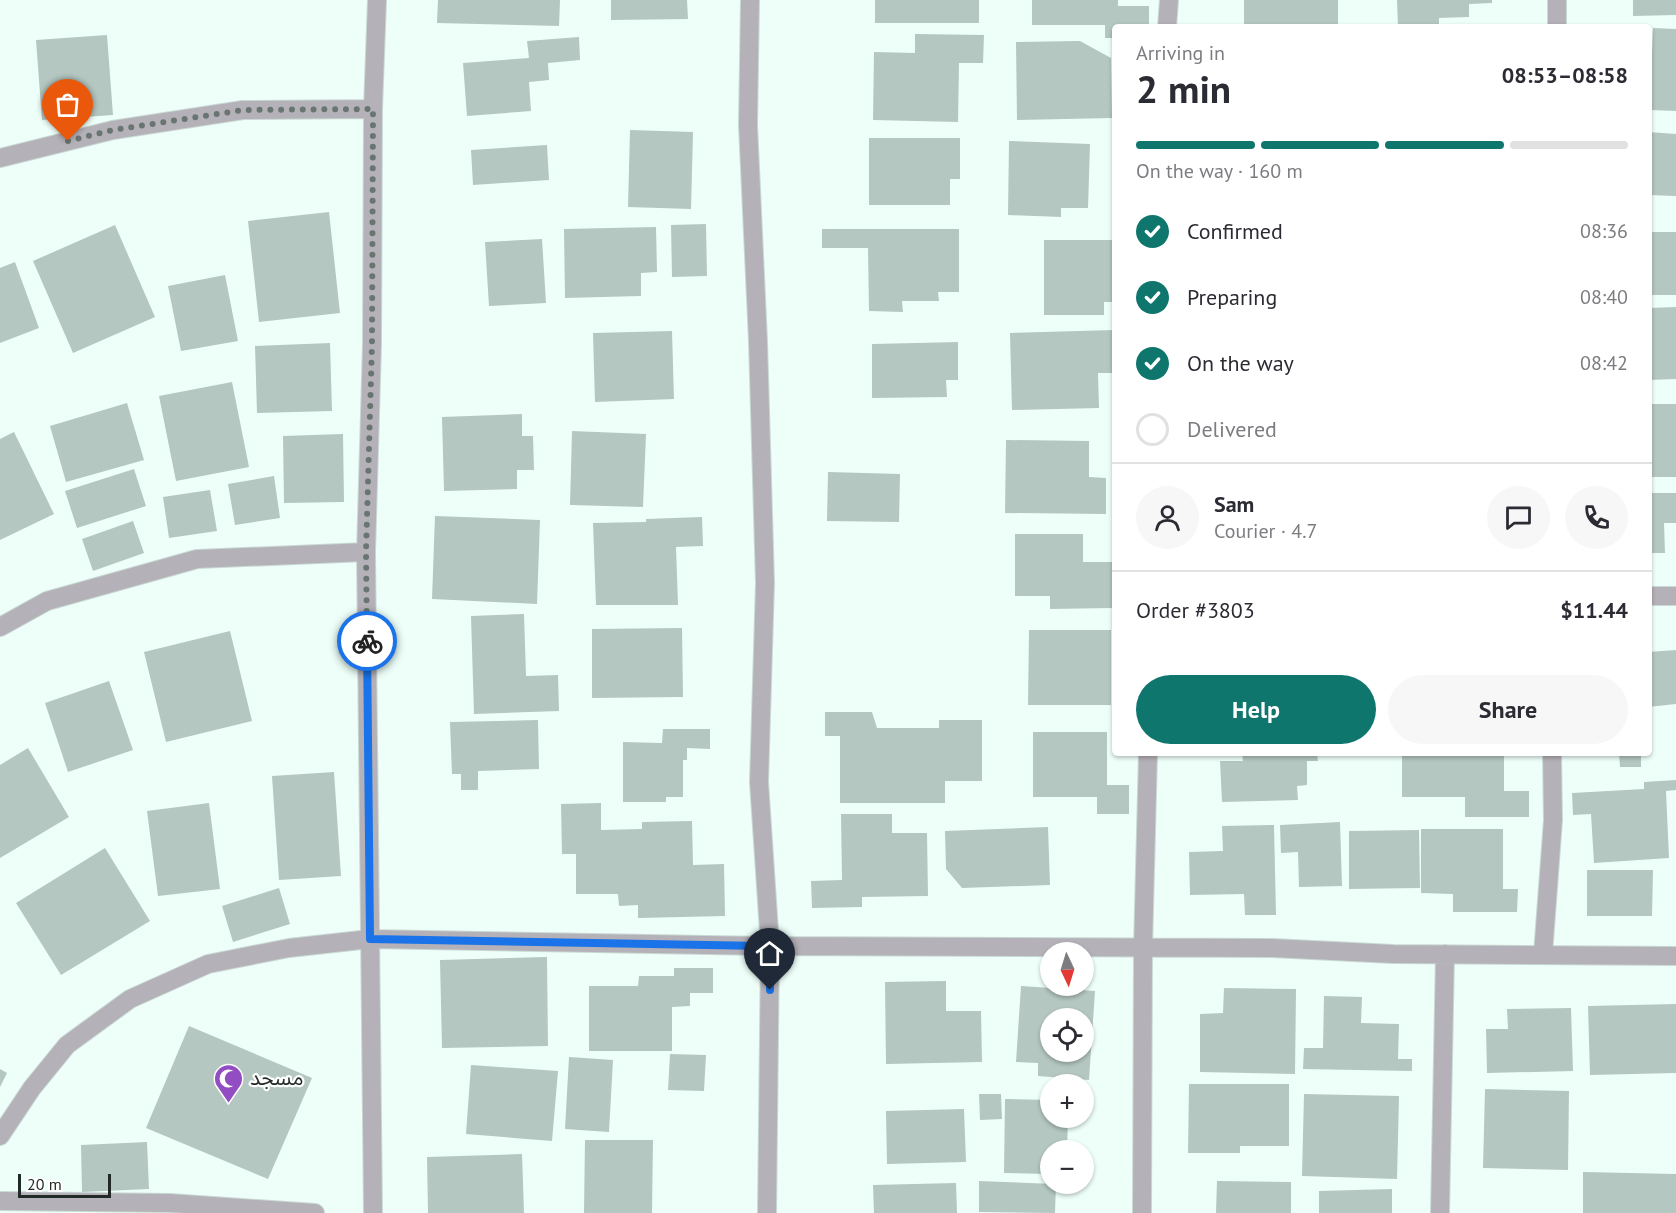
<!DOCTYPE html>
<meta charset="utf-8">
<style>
body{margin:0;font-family:"PT Sans","Noto Sans Arabic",sans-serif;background:#f7f7f7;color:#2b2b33;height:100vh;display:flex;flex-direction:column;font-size:22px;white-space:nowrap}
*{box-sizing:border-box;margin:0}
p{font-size:20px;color:#7c7c81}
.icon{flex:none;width:33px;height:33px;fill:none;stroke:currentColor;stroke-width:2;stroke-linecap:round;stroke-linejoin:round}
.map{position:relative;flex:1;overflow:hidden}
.drawer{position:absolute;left:1112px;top:24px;width:540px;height:732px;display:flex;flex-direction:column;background:#fff;border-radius:6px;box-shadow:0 2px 4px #0004}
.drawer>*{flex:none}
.needle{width:39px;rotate:176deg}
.controls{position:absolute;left:1040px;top:942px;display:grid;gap:12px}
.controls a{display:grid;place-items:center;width:54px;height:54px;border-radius:50%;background:#fff;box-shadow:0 2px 4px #0004;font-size:30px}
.scale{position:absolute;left:18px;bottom:15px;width:93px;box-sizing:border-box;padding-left:6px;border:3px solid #222a28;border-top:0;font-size:16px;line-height:21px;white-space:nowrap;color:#222a28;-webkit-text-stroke:4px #fff;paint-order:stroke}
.pin{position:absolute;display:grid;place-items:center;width:51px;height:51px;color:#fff;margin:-62px -26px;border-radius:50% 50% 50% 0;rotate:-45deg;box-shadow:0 0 6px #0007}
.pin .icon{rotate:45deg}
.courier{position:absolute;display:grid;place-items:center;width:60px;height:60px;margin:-30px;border:4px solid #1a73e8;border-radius:50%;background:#fff;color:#222;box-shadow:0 2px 8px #0007}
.overview em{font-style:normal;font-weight:800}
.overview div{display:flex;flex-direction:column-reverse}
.overview{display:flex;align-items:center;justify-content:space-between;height:102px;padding:0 24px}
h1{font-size:39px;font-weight:800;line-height:45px}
.bar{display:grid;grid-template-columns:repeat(4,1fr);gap:9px 6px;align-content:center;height:72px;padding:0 24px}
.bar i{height:8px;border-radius:4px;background:#e1e1e2}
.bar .current{background:#0f766e}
.bar p{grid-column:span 4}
.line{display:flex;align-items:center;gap:15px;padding:0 24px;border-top:2px solid #e1e1e2}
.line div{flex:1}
.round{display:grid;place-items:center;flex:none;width:63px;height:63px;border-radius:32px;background:#f7f7f7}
ol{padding:0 24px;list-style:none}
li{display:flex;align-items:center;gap:18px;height:66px}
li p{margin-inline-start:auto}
li .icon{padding:6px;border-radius:50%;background:#0f766e;color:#fff;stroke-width:4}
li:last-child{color:#7c7c81}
li i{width:33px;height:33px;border:3px solid #e1e1e2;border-radius:50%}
.button{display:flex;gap:12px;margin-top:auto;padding:12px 24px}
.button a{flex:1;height:69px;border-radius:36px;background:#0f766e;color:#fff;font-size:24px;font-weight:800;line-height:69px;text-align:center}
.button a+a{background:#f7f7f7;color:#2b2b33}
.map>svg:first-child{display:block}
.building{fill:#b4c7c1;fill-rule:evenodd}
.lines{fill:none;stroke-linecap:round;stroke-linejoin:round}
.minor-casing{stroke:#c9d9d3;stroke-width:20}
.minor{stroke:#b5b1b8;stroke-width:18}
.done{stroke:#697571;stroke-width:6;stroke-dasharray:0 10.8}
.route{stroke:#1a73e8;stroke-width:8}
.labels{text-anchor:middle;stroke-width:4.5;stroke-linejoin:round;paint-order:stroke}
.poi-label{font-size:21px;fill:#222a28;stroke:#fff;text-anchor:start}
</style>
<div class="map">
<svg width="1676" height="1213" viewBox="0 0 1676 1213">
<rect width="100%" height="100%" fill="#eefff9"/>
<path class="building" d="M 438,0 L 560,0 L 559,26 L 437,23 Z
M 611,0 L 687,0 L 688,19 L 611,20 Z
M 875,0 L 979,0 L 979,23 L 875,23 Z
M 1032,0 L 1118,0 L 1118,6 L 1149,6 L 1149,27 L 1114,27 L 1114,38 L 1105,38 L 1105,25 L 1032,25 Z
M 1244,0 L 1338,0 L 1338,26 L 1244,27 Z
M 1397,0 L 1492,0 L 1492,3 L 1469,4 L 1469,17 L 1439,18 L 1439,27 L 1398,27 Z
M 1633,0 L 1676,0 L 1676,15 L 1633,16 Z
M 1653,28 L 1676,29 L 1676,111 L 1650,110 Z
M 915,34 L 984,35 L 983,63 L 959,63 L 958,122 L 873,120 L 874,52 L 915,53 Z
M 107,35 L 113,115 L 42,120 L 36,40 Z
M 579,37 L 580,60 L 548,63 L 549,80 L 529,82 L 531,111 L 467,116 L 463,63 L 529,58 L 527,41 Z
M 1080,41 L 1111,58 L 1112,118 L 1017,120 L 1016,42 Z
M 630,130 L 693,132 L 691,209 L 628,207 Z
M 1648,132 L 1676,134 L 1676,196 L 1648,195 Z
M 869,138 L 960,138 L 960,179 L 950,179 L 950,205 L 869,205 Z
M 1009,141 L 1090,144 L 1088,208 L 1061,208 L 1061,217 L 1008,215 Z
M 547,145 L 549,180 L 473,185 L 471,150 Z
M 329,212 L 340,313 L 259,322 L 248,221 Z
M 706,224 L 707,276 L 672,277 L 671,225 Z
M 115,225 L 155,317 L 73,353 L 33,261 Z
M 656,227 L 657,272 L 641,273 L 641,296 L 565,298 L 564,229 Z
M 822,229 L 959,229 L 959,292 L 938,292 L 939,301 L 902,301 L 903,312 L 869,311 L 868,248 L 822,248 Z
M 1648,232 L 1676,232 L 1676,295 L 1648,295 Z
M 542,239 L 546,303 L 489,306 L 485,242 Z
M 1044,240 L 1114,240 L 1114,302 L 1104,302 L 1104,315 L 1044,315 Z
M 15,262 L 39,328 L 0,343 L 0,268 Z
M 225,275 L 238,341 L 181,351 L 168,286 Z
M 1676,307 L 1676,379 L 1648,380 L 1648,308 Z
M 1114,330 L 1114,373 L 1098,373 L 1099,408 L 1012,410 L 1010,333 Z
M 672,331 L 674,399 L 595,402 L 593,333 Z
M 958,342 L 958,380 L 946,380 L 947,397 L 872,398 L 872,344 Z
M 330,343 L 332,411 L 257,413 L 255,346 Z
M 232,382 L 249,467 L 176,481 L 159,396 Z
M 127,403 L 144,460 L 66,482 L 50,426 Z
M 1648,404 L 1676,404 L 1676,477 L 1648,477 Z
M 522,414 L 522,436 L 533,436 L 534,470 L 517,470 L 517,489 L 444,491 L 442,417 Z
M 572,431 L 646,434 L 643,507 L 570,505 Z
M 14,432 L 54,514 L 0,540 L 0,439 Z
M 343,434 L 344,502 L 284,503 L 283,436 Z
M 1006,440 L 1089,441 L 1089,477 L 1106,478 L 1106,514 L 1005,513 Z
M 134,469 L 146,506 L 77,528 L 65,491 Z
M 828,472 L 900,474 L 899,522 L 827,521 Z
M 274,476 L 280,518 L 235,525 L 228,484 Z
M 210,490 L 217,531 L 169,538 L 163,497 Z
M 1648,493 L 1676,493 L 1676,523 L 1664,523 L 1665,553 L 1648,553 Z
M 435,516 L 540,520 L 537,604 L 432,599 Z
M 702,517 L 703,546 L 676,547 L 678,605 L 596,605 L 593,523 L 646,522 L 646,519 Z
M 133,521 L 144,553 L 93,571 L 82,539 Z
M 1015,534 L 1083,534 L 1083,562 L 1113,562 L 1113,608 L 1050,609 L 1050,596 L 1015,596 Z
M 524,614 L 526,676 L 558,675 L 559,711 L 474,714 L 471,616 Z
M 682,628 L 683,697 L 592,698 L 592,629 Z
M 1029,630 L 1111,630 L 1111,705 L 1028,705 Z
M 230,631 L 252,721 L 166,742 L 144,652 Z
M 1676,650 L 1676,704 L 1648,707 L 1648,652 Z
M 109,681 L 133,750 L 68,772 L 45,703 Z
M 825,712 L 872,712 L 877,728 L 939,728 L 939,720 L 982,720 L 982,781 L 945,781 L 945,803 L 840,803 L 840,736 L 825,736 Z
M 538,720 L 539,769 L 478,771 L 478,790 L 461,790 L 461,774 L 452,774 L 450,722 Z
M 663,729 L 710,729 L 710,749 L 687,748 L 687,760 L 683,760 L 683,797 L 666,797 L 666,802 L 623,802 L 623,742 L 662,743 Z
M 1033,732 L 1107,732 L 1107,785 L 1129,785 L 1129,814 L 1097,814 L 1097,797 L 1033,797 Z
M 28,748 L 69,817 L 0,858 L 0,765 Z
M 1242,753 L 1317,753 L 1318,761 L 1307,761 L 1307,785 L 1297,786 L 1298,800 L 1222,802 L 1220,761 L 1243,761 Z
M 1402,753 L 1504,753 L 1504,791 L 1529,791 L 1529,817 L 1465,817 L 1465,797 L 1402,797 Z
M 1619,753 L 1641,753 L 1641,767 L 1620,767 Z
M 334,772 L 341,876 L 279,880 L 272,776 Z
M 1676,780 L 1676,790 L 1666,791 L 1669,858 L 1594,863 L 1591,814 L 1573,815 L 1572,793 L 1644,789 L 1644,782 Z
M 209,803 L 220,889 L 158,896 L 147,811 Z
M 601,803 L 601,830 L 642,829 L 642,822 L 692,821 L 693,865 L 724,864 L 725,916 L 638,918 L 638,905 L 619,906 L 618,894 L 576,894 L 576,854 L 562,854 L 561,804 Z
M 841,814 L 892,814 L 892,833 L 927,833 L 928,896 L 862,897 L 862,907 L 812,908 L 811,881 L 842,880 Z
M 1340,822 L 1342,886 L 1299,887 L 1298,852 L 1281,853 L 1280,825 Z
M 1274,825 L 1276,915 L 1245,915 L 1244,894 L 1190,895 L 1189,852 L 1223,851 L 1222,826 Z
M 1048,827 L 1050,885 L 962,888 L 946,869 L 945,831 Z
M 1421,829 L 1503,829 L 1503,889 L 1518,889 L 1517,912 L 1453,912 L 1453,894 L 1421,893 Z
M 1419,830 L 1420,888 L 1349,889 L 1349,831 Z
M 105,848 L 150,921 L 61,975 L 16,903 Z
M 1587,870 L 1653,870 L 1652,916 L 1587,916 Z
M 279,888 L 290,924 L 233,942 L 222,906 Z
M 547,957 L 548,1046 L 442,1048 L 440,960 Z
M 674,968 L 713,968 L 713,993 L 690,993 L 690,1006 L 672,1007 L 672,1051 L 589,1051 L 589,986 L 638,986 L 639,976 L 674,976 Z
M 946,981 L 946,1011 L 981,1011 L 982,1062 L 886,1064 L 885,982 Z
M 1021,986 L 1095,991 L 1089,1080 L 1038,1076 L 1038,1063 L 1016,1062 ZM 1050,1018 L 1083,1018 L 1083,1052 L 1050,1052 Z
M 1224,988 L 1296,989 L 1295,1074 L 1200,1072 L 1200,1014 L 1223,1013 Z
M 1324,996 L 1362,997 L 1361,1023 L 1399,1024 L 1398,1059 L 1412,1059 L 1412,1071 L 1303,1069 L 1304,1048 L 1323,1048 Z
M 1676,1004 L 1676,1073 L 1590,1075 L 1588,1006 Z
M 1571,1008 L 1573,1071 L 1487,1073 L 1486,1029 L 1508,1029 L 1507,1009 Z
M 189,1026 L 312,1078 L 268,1179 L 146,1128 Z
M 670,1054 L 706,1055 L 704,1091 L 668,1090 Z
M 569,1057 L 613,1060 L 609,1132 L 565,1129 Z
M 471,1065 L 558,1071 L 552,1141 L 466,1134 Z
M 0,1069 L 7,1073 L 0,1087 Z
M 1189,1084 L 1289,1084 L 1289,1146 L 1240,1146 L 1240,1153 L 1188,1153 Z
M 1485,1089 L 1569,1091 L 1568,1170 L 1483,1168 Z
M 979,1094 L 1001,1094 L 1002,1119 L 980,1120 Z
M 1304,1094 L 1399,1096 L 1397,1179 L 1302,1176 Z
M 1005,1099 L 1050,1100 L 1050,1118 L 1068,1118 L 1067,1150 L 1050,1150 L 1050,1174 L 1004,1173 Z
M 964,1109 L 966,1162 L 887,1164 L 886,1111 Z
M 585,1140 L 653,1140 L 652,1213 L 584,1213 Z
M 147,1142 L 149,1189 L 82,1192 L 81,1145 Z
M 522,1154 L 524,1213 L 428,1213 L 427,1157 Z
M 1583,1172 L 1676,1174 L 1676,1213 L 1583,1213 Z
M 979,1181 L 1056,1184 L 1055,1213 L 979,1212 Z
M 1217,1181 L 1291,1182 L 1291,1213 L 1216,1213 Z
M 956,1183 L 957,1213 L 874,1213 L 873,1185 Z
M 1392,1189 L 1392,1213 L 1319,1213 L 1319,1191 Z"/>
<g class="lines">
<defs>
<path id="minor" d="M 750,0 L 748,125 L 758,341 L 765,583 L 759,782 L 770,946 L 767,1213
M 1167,27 L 1169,0
M 1557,27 L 1557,0
M 0,158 L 113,130 L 243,110 L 373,109
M 1648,596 L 1676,596
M 0,627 L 47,601 L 197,559 L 366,552
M 1543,954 L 1553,820 L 1552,753
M 0,1136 L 32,1088 L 67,1045 L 130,999 L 208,964 L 289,948 L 370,939 L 770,946 L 1272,948 L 1393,954 L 1676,956
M 0,1201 L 170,1203 L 315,1213
M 373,1213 L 366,552 L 372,344 L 373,109 L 377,0
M 1142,1213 L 1143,948 L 1148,753
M 1440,1213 L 1445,954"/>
</defs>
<use href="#minor" class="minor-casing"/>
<use href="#minor" class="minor"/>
</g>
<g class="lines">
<path class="done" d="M 68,141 L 113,130 L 243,110 L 373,109 L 372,344 L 366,552 L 367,641"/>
<path class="route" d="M 367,641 L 370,939 L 770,946 L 770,990"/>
</g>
<defs>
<symbol id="mosque-pin" viewBox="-11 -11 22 30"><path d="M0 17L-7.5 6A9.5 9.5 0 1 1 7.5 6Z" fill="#914dc1" stroke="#fff"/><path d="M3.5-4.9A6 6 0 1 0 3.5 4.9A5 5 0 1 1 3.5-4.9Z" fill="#fff"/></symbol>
</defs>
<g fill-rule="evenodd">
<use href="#mosque-pin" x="212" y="1062" width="33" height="45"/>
</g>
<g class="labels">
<g class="poi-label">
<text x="250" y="1085">مسجد</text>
</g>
</g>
</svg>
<div class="controls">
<a><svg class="needle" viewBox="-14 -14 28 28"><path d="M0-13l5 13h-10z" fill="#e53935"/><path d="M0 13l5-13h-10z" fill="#7c7c81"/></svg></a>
<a><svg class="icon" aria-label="locate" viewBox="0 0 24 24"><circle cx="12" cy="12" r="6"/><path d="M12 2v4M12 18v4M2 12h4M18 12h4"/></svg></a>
<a>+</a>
<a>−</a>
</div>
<div class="scale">20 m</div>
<div class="pin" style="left:68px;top:141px;background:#ea580c"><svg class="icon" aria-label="bag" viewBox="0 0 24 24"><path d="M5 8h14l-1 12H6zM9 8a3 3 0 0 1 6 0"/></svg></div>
<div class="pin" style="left:770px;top:990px;background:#1f2937"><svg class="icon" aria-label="home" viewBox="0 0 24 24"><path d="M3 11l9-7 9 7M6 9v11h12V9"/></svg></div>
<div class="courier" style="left:367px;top:641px"><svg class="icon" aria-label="bike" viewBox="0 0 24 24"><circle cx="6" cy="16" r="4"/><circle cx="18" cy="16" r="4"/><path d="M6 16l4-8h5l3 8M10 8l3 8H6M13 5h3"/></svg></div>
<section class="drawer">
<div class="overview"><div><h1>2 min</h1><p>Arriving in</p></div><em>08:53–08:58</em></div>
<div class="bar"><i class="current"></i><i class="current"></i><i class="current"></i><i></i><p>On the way · 160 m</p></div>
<ol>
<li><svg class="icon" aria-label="check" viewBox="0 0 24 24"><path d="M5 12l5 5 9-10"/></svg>Confirmed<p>08:36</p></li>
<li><svg class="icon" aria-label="check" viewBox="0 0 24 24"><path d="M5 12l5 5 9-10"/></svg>Preparing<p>08:40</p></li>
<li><svg class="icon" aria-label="check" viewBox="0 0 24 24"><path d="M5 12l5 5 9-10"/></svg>On the way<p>08:42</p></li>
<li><i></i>Delivered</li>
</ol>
<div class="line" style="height:108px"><a class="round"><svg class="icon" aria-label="person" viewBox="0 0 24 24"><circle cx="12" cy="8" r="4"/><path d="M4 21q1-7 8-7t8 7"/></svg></a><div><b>Sam</b><p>Courier · 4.7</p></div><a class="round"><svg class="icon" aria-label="chat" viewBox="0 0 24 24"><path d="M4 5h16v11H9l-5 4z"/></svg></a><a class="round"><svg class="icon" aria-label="phone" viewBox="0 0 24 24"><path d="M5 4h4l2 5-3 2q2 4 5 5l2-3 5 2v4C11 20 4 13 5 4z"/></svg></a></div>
<div class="line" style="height:78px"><div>Order #3803</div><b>$11.44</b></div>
<div class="button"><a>Help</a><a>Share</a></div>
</section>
</div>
